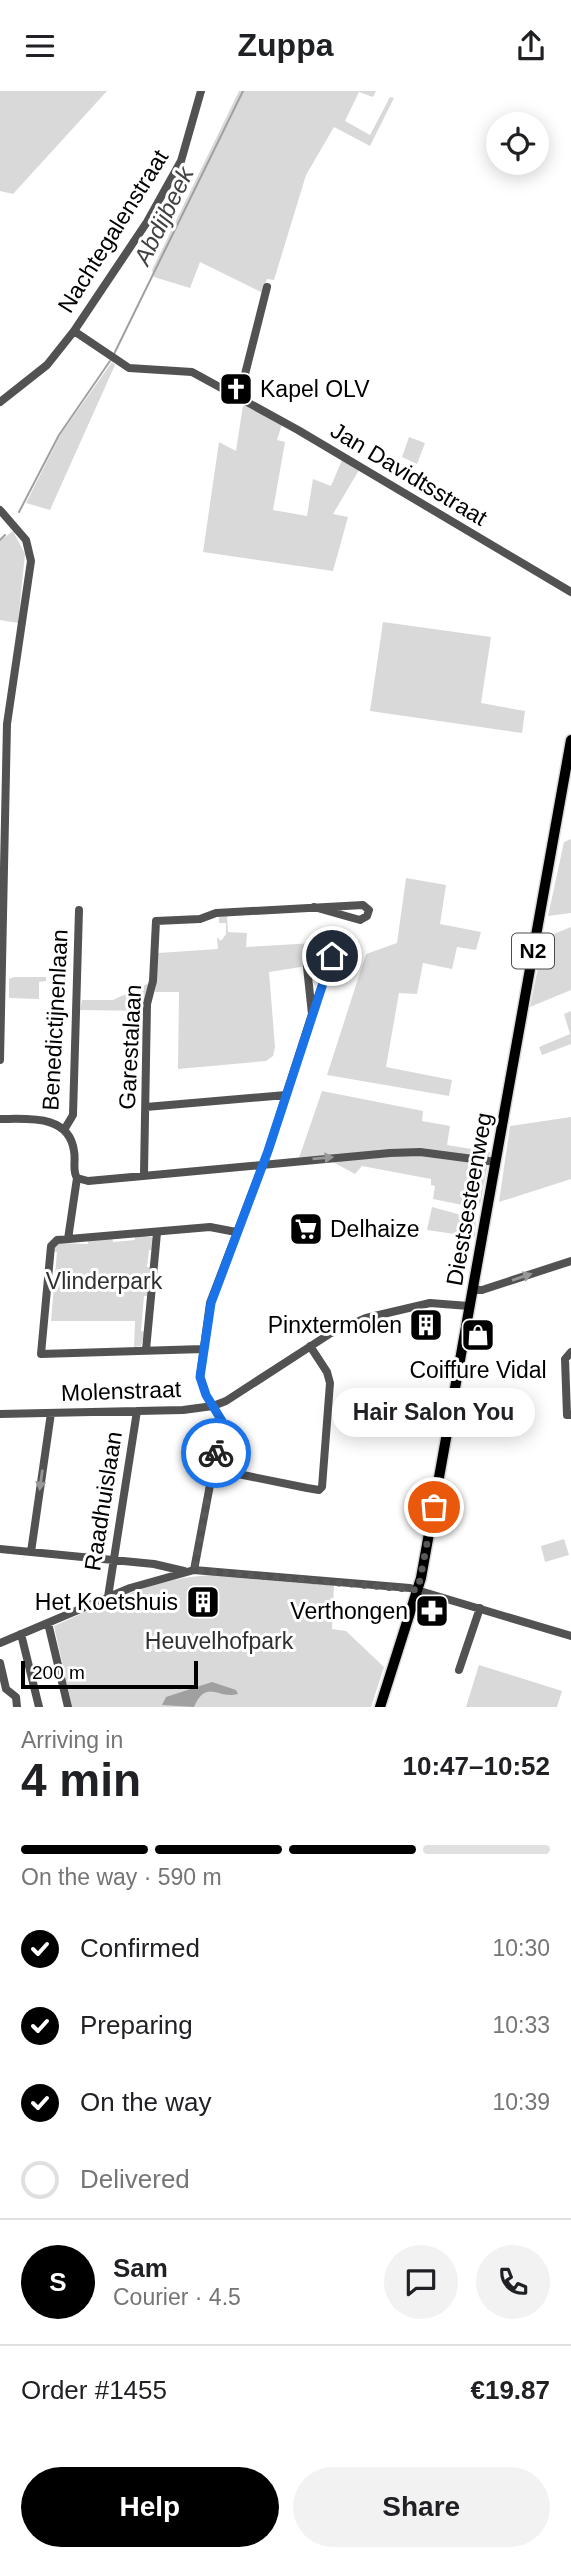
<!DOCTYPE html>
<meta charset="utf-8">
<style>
body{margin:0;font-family:Helvetica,sans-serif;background:#f2f2f2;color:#202124;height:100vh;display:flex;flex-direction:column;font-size:26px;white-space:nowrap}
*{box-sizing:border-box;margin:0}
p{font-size:23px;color:#757577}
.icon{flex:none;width:38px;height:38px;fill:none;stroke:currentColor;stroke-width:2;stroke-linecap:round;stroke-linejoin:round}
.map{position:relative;height:1616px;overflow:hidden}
.details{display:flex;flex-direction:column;background:#fff;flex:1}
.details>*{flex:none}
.buttons{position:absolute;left:486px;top:21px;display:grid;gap:14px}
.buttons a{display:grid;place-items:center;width:63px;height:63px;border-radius:50%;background:#fff;box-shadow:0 4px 18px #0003;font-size:35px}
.scale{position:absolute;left:21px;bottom:18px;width:177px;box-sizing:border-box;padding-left:7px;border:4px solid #000;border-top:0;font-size:19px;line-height:24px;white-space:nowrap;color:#000;-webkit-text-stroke:5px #fff;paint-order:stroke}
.pin{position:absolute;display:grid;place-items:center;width:60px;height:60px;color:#fff;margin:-30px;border:4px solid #fff;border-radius:50%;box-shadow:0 2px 7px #0007}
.courier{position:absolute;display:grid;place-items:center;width:70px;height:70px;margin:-35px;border:5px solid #1a73e8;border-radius:50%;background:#fff;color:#222;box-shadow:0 2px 9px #0007}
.bubble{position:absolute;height:49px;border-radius:24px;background:#fff;box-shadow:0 4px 18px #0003;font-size:23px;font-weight:700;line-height:49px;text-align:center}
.headline em{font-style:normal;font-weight:700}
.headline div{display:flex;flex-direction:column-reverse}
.headline{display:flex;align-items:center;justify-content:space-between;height:119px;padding:0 21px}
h1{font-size:46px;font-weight:700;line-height:52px}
.bar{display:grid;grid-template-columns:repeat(4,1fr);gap:10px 7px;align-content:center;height:84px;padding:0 21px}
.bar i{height:9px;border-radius:5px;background:#e0e0e0}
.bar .on{background:#000}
.bar p{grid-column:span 4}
.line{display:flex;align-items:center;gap:18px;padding:0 21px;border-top:2px solid #e0e0e0}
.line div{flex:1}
.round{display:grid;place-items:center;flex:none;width:74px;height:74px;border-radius:37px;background:#f2f2f2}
ol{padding:0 21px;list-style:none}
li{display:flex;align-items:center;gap:21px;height:77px}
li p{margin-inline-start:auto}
li .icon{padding:7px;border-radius:50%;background:#000;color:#fff;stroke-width:4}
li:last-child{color:#757577}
li i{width:38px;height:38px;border:4px solid #e0e0e0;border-radius:50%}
.button{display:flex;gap:14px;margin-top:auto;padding:14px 21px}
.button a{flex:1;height:80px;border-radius:42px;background:#000;color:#fff;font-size:28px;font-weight:700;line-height:80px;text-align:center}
.button a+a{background:#f2f2f2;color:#202124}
header{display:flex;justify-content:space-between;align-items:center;height:91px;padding:0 21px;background:#fff;font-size:32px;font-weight:700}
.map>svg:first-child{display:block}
.green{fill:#d9d9d9}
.water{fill:#a0a0a0}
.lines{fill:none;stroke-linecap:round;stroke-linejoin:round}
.stream{stroke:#a0a0a0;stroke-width:2}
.major-casing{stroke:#dbdbdb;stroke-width:13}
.minor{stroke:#525252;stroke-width:8}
.major{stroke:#000;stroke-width:10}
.oneway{fill:#979797}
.done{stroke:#595959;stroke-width:7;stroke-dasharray:0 12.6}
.route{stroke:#1a73e8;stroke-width:9}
.labels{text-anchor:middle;stroke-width:6;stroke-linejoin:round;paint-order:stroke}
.shield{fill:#fff;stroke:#4c4c4c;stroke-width:2}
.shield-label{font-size:21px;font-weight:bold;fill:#000}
.street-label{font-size:23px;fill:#000;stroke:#fff}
.poi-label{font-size:23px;fill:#000;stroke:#fff;text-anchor:end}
.park-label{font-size:23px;fill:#303030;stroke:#fff}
.water-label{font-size:24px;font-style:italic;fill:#414141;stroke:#fff}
</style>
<header><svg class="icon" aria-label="menu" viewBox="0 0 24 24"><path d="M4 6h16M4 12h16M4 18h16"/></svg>Zuppa<svg class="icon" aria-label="share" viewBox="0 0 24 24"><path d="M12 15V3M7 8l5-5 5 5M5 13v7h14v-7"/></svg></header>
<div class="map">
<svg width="571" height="1616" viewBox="0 0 571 1616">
<rect width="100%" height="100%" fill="#fff"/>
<path class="green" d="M 0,0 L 107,0 L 13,103 L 0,100 Z
M 239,0 L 376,0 L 373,6 L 359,1 L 345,30 L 370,44 L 390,6 L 394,7 L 370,55 L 334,36 L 306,84 L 274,189 L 267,188 L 263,202 L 200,171 L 190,197 L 154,186 L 152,179 Z
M 112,271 L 115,274 L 50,419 L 26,412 L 61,343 Z
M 243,314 L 282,333 L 277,349 L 285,351 L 273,419 L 307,425 L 313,388 L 331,395 L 342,369 L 359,379 L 333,423 L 348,426 L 333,480 L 203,461 L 219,351 L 236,360 Z
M 409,346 L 425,352 L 417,373 L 402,366 Z
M 13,440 L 25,463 L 18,532 L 0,529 L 0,450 Z
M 383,531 L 491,546 L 481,612 L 525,620 L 522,642 L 370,620 Z
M 571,748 L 571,822 L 548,825 L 564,751 Z
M 406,787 L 446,794 L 440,833 L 481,841 L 476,859 L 457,856 L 452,878 L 423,872 L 417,903 L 399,902 L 386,976 L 452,989 L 449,1005 L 327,984 L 366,863 L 397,852 Z
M 227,825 L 228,841 L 247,842 L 246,856 L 314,852 L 318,853 L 319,858 L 339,856 L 340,865 L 335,865 L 321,879 L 307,875 L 269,881 L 275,956 L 273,965 L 266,970 L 178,978 L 179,901 L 155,901 L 158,862 L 218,858 L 217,846 L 221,850 L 226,843 L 226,832 L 219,832 L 219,826 Z
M 571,836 L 571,899 L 530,916 L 544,847 Z
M 14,886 L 46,886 L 46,890 L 39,891 L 39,908 L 9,907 L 9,888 Z
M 149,892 L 143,920 L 80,919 L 82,909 L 113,909 Z
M 571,920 L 571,953 L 542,964 L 539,956 L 570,943 L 564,923 Z
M 322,1000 L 423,1020 L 422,1030 L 450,1035 L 447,1054 L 490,1061 L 480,1114 L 477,1117 L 433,1108 L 435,1095 L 431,1094 L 431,1088 L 362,1075 L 355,1083 L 331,1070 L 299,1067 Z
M 571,1026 L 571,1088 L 499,1111 L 510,1035 Z
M 432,1116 L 476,1128 L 475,1146 L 427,1139 Z
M 135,1144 L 153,1146 L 153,1159 L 149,1159 L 147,1176 L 152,1177 L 149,1205 L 144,1205 L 141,1240 L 145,1241 L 141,1255 L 134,1256 L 135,1230 L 51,1230 L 57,1161 L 52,1160 L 57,1152 L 88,1153 L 88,1149 L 112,1146 L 113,1151 L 135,1149 Z
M 564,1448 L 569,1464 L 545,1471 L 541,1455 Z
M 216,1484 L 334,1494 L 332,1538 L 346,1540 L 384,1576 L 371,1616 L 72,1616 L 54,1535 C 106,1512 158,1485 216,1484 Z
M 479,1574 L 562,1600 L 557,1616 L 466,1616 Z"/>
<path class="water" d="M 212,1591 L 236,1599 L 238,1603 C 218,1609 207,1587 194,1616 L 162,1614 L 166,1606 Z"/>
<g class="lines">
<path class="stream" d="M 114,263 L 243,0
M 19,421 L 59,344 L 110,270
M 0,449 L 5,444"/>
<defs>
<path id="major" d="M 380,1616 L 421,1487 L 571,649"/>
</defs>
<use href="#major" class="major-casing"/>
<path class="minor" d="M 74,240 L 129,277 L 192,281 L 298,339 L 571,501
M 239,307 L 267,196
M 0,311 L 47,274 L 74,240 L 147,131 L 181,70 L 201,0
M 0,419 L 26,449 L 31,470 L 7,633 L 0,969
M 307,876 L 312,923 L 332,865
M 146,1016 L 286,1004
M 0,1028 C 28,1028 69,1023 74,1060 C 76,1070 72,1079 77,1087
M 64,1039 L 73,1024 L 79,819
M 144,1083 L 147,913 L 153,890 L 156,830 L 200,828 L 216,822 L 363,814 L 369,819 L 367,825 L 360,829 L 314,816
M 77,1087 L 88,1090 L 132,1086 L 390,1062 L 420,1061 L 496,1071
M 68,1148 L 77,1087
M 473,1199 L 482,1199 L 571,1170
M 203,1258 L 41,1263 L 51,1155 L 57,1149 L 210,1136 L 236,1141
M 146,1259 L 157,1142
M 571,1261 L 565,1268 L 567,1324 L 571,1324
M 0,1323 L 183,1319 L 213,1315 L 226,1310 L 331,1242 L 366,1227 L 430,1212 L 469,1215
M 213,1378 L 307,1397 L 319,1399 L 322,1396 L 330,1292 L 327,1281 L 310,1255
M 0,1458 L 154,1473 L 184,1480
M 31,1461 L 51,1322
M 194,1479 L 222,1330 L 206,1304 L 200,1285 L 210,1212 L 268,1060 L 312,923
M 108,1506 L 137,1320
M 48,1532 L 68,1616
M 21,1543 L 39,1616
M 0,1552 L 130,1497 L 194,1479 L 410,1497 L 571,1545
M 0,1572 L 6,1598 L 16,1606 L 17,1616
M 459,1579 L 480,1517"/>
<use href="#major" class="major"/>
</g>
<defs><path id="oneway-solid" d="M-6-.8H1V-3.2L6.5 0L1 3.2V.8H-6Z" transform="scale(1.75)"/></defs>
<g class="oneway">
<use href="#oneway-solid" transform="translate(323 1067) rotate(-5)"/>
<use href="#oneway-solid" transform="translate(522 1186) rotate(-19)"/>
<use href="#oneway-solid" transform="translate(41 1389) rotate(98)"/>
</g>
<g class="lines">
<path class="done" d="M 216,1362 L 194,1479 L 418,1499 L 434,1416"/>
<path class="route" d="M 216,1362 L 222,1330 L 206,1304 L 200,1286 L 211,1212 L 268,1060 L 332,865"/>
</g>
<defs>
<symbol id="church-square" viewBox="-11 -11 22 22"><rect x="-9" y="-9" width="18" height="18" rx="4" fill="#000" stroke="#fff"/><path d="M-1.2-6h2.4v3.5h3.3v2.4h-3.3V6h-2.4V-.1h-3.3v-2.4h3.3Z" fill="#fff"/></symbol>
<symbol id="supermarket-square" viewBox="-11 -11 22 22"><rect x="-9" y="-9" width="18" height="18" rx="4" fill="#000" stroke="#fff"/><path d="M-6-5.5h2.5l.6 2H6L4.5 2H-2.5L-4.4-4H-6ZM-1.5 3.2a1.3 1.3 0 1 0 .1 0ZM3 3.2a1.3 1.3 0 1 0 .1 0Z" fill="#fff"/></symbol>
<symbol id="building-square" viewBox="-11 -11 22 22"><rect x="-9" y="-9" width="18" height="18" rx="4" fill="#000" stroke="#fff"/><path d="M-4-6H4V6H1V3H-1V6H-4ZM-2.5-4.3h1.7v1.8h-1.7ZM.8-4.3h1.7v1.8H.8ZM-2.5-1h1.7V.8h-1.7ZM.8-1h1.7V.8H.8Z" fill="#fff"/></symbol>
<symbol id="shop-square" viewBox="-11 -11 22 22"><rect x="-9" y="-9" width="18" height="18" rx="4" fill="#000" stroke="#fff"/><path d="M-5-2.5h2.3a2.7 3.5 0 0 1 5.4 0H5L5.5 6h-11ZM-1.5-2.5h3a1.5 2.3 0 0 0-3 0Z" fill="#fff"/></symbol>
<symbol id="pharmacy-square" viewBox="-11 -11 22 22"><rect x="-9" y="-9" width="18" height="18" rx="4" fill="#000" stroke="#fff"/><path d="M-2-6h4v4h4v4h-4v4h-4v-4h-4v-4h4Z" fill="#fff"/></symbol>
</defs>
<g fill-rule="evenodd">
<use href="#church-square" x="217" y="279" width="38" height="38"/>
<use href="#supermarket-square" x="287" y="1119" width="38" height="38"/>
<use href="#building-square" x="407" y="1215" width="38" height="38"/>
<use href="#shop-square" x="459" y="1225" width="38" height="38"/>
<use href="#building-square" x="184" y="1492" width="38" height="38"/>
<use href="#pharmacy-square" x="413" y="1501" width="38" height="38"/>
</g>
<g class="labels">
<rect class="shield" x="512" y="842.5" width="42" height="35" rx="5"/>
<g class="shield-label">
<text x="533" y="867">N2</text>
</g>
<g class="street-label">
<text transform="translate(113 140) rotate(-58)" y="8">Nachtegalenstraat</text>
<text transform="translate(409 383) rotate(31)" y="8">Jan Davidtsstraat</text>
<text transform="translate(55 929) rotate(-87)" y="8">Benedictijnenlaan</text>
<text transform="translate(130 956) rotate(-87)" y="8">Garestalaan</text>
<text transform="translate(469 1108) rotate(-80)" y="8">Diestsesteenweg</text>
<text transform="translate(121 1300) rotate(-2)" y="8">Molenstraat</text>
<text transform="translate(103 1410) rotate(-81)" y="8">Raadhuislaan</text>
</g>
<g class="poi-label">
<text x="260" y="306" text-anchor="start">Kapel OLV</text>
<text x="330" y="1146" text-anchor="start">Delhaize</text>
<text x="402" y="1242">Pinxtermolen</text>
<text x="478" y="1287" text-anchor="middle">Coiffure Vidal</text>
<text x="178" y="1519">Het Koetshuis</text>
<text x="408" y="1528">Verthongen</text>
</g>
<g class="park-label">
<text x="104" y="1198">Vlinderpark</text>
<text x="219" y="1558">Heuvelhofpark</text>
</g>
<g class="water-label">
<text transform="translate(164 125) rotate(-64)" y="8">Abdijbeek</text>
</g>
</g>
</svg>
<div class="buttons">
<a><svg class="icon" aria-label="locate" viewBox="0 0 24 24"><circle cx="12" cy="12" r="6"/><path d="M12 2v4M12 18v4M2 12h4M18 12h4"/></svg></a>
</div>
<div class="scale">200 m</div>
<div class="pin" style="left:434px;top:1416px;background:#ea580c"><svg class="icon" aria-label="bag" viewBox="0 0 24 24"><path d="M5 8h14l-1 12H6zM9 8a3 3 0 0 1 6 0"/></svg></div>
<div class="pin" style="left:332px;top:865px;background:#1f2937"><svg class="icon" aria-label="home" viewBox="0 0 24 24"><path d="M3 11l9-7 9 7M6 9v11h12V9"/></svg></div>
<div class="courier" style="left:216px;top:1362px"><svg class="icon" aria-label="bike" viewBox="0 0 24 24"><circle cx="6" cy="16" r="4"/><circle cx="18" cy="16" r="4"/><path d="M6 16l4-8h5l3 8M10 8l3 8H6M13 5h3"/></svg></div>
<div class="bubble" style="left:332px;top:1297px;width:203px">Hair Salon You</div>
</div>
<section class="details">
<div class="headline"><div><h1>4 min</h1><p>Arriving in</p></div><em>10:47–10:52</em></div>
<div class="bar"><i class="on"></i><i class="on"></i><i class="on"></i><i></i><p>On the way · 590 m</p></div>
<ol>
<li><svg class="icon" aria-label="check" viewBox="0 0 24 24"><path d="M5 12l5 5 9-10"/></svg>Confirmed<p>10:30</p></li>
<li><svg class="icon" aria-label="check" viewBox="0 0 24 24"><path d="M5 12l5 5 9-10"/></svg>Preparing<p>10:33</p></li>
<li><svg class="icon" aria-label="check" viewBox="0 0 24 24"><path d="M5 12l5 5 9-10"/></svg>On the way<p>10:39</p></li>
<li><i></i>Delivered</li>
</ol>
<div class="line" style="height:126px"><b class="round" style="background:#000;color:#fff">S</b><div><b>Sam</b><p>Courier · 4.5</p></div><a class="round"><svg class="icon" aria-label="chat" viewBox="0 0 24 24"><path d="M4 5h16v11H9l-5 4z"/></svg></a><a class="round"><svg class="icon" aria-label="phone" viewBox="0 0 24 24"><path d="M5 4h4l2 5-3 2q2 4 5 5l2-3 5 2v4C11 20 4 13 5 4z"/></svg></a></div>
<div class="line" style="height:91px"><div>Order #1455</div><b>€19.87</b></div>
<div class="button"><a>Help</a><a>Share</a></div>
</section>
